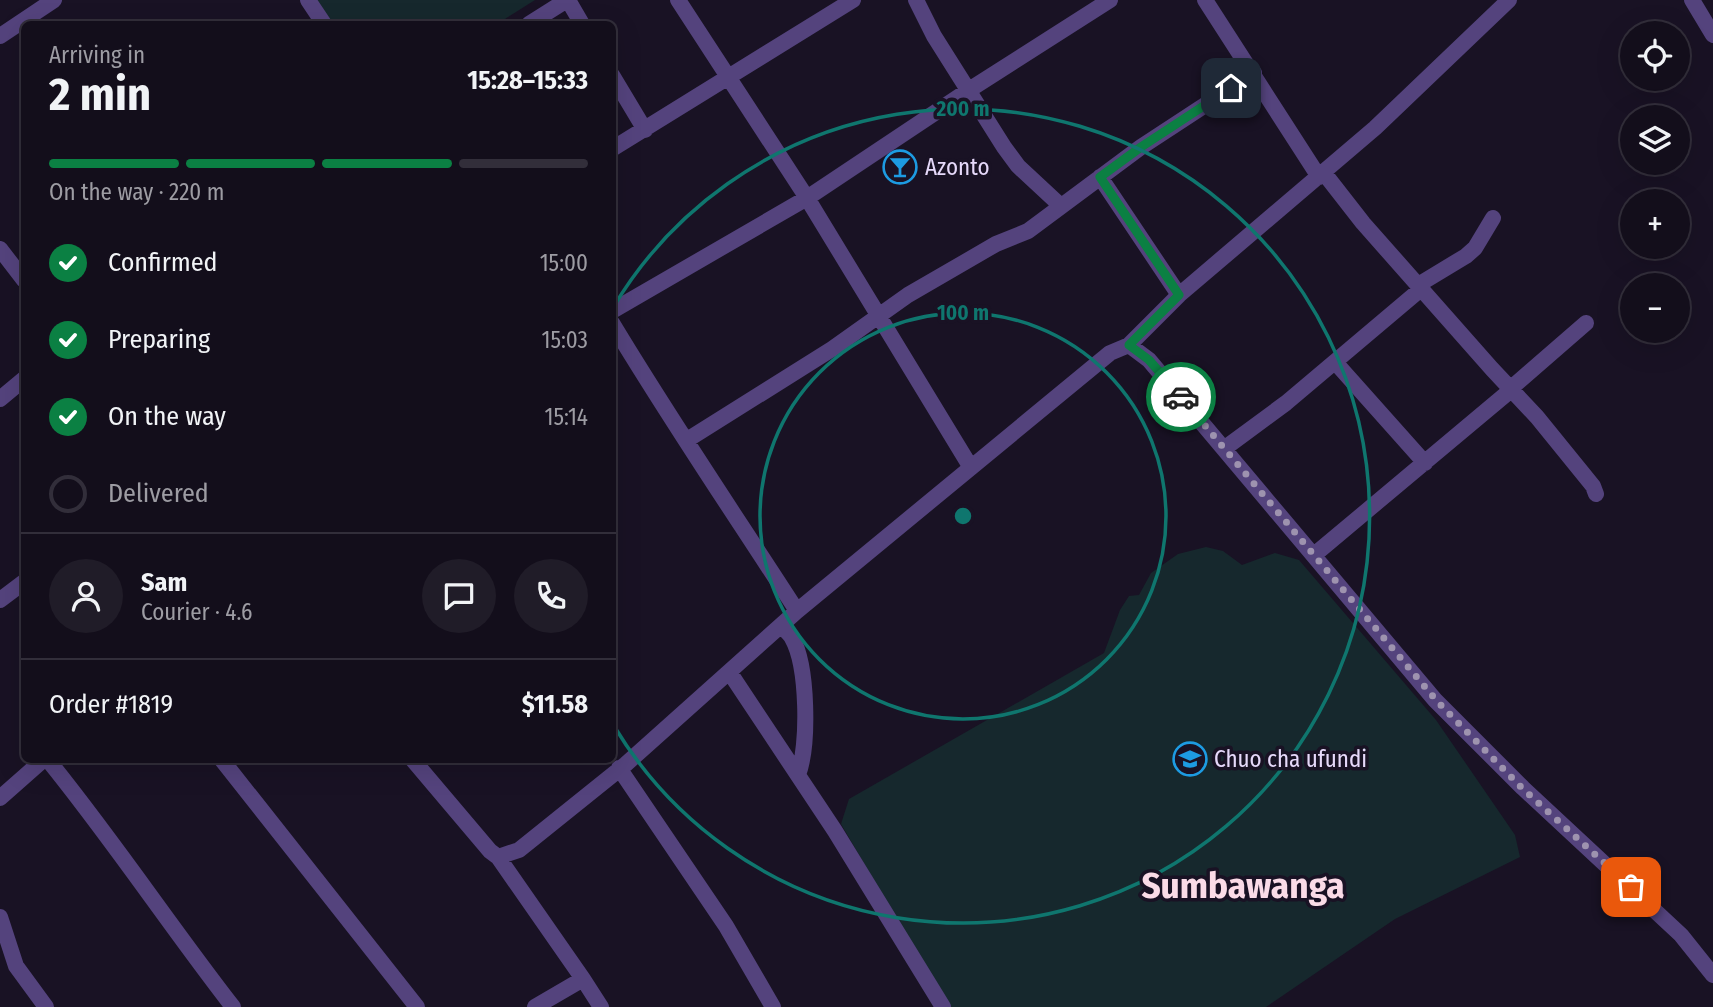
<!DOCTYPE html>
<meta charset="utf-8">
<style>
body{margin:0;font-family:"Fira Sans Condensed",sans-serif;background:#201c28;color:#f1f3f6;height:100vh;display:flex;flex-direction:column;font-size:26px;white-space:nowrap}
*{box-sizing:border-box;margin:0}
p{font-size:23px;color:#9d9ca3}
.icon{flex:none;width:38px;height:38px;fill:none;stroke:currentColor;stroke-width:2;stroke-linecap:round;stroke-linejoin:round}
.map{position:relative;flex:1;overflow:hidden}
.panel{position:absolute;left:21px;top:21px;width:595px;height:742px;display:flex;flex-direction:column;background:#130e1b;border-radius:10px;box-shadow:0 7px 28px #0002,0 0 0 2px #322e3a}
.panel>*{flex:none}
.controls{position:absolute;left:1620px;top:21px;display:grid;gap:14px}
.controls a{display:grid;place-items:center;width:70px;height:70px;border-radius:50%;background:#130e1b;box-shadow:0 7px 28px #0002,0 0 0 2px #322e3a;font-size:35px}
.pin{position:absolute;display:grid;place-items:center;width:60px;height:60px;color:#fff;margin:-30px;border-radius:14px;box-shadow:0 4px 10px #0006}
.courier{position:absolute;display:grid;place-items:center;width:70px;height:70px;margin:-35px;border:5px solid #0b8043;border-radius:50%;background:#fff;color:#222;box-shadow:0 2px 9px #0007}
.overview em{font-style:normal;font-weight:700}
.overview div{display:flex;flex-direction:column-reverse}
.overview{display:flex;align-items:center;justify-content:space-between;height:119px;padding:0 28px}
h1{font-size:46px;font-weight:700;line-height:52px}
.bar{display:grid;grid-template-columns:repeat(4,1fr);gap:10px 7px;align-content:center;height:84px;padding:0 28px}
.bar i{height:9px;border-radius:5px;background:#322e3a}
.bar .active{background:#0b8043}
.bar p{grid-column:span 4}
.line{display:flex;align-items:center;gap:18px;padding:0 28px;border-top:2px solid #322e3a}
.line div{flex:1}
.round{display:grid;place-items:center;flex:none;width:74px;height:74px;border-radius:37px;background:#201c28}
ol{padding:0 28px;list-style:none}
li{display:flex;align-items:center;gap:21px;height:77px}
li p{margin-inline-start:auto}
li .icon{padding:7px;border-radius:50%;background:#0b8043;color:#fff;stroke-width:4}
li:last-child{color:#9d9ca3}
li i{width:38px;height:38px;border:4px solid #322e3a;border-radius:50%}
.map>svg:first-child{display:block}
.green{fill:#16282d}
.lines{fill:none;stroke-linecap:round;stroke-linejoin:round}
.minor{stroke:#54437d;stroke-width:16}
.done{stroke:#9e93af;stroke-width:7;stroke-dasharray:0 12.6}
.route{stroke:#0b8043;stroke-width:9}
.ring{fill:none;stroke:#0f766e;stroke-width:3.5}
.labels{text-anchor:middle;stroke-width:7;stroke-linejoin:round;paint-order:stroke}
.poi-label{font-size:23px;fill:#e6d9fa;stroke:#191224;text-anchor:start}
.town-label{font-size:37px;font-weight:bold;fill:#fadbe7;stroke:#191224}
.centre{fill:#0f766e;stroke:#191224;stroke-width:3.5}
.ring-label{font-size:21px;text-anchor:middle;font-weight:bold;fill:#0f766e;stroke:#191224;stroke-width:7;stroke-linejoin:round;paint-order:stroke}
</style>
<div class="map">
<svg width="1713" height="1007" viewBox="0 0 1713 1007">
<rect width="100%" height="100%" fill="#191224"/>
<path class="green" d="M 317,0 L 535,0 L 497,24 L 333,24 Z
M 1206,547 L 1223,551 L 1242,565 L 1275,553 L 1299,560 L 1436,720 L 1515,835 L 1520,857 L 1395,919 L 1266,1007 L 948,1007 L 841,824 L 849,799 L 1104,653 L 1120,610 L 1129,596 L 1139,595 L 1151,573 L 1178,554 Z"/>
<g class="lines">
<path class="minor" d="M 308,0 L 324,24
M 568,0 L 582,24
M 678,0 L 807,198 L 970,466
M 916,0 L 934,36 L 1004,147 L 1018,166 L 1061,206
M 1205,0 L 1319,177
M 1692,0 L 1713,35
M 529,24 L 567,0
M 0,36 L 54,0
M 612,75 L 645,130
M 612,149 L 853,0
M 1324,173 L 1363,223 L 1492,369 L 1537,417 L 1593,486 L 1596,494
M 1100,177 L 1179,295
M 0,249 L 24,280
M 1418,285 L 1466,256 L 1475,248 L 1493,218
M 612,311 L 807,198 L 969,90 L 1110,0
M 612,323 C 671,421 735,515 797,611
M 1129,345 L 1179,295 L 1375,128 L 1509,0
M 1335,362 L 1425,463
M 1510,389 L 1586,323
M 0,399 L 24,379
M 687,440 L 832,349 L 908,295 L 996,244 L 1028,231 L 1141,147 L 1254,73
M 1225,448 L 1286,403 L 1421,289
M 1314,555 L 1511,390
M 0,600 L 24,582
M 781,626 C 785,630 790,634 792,638 C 808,666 809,745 798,775
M 730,673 L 835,831 L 943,1007
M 48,760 C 113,840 170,926 233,1007
M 222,760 L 417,1007
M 413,760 L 490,851 L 498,857 L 519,850 L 626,764 L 797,611 L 1110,353 L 1129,345 L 1149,360 L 1435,700 L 1523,788 L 1681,935 L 1713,975
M 619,768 L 726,926 L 773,1007
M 0,798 L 43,760
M 498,857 L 583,979 L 535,1007
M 0,917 L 16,966 L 46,1007
M 583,979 L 601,1007"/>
</g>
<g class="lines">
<path class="done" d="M 1181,397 L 1436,700 L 1523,789 L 1631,887"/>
<path class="route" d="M 1181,397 L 1149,360 L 1129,345 L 1179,295 L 1100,177 L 1141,147 L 1231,88"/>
</g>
<g class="ring">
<circle cx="963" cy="516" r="203"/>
<path d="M614 306A407 407 0 1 1 614 726"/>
</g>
<defs>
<symbol id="bar-ring" viewBox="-11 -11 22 22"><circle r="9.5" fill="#191224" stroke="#1d9be2" stroke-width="1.5"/><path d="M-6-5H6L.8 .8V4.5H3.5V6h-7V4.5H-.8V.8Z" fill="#1d9be2"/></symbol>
<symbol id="school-ring" viewBox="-11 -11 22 22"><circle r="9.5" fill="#191224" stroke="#1d9be2" stroke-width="1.5"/><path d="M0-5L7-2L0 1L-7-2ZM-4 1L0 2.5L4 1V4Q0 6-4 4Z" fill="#1d9be2"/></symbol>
</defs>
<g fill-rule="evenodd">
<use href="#bar-ring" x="881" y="148" width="38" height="38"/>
<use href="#school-ring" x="1171" y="740" width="38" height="38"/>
</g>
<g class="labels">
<g class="poi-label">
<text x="925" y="175">Azonto</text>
<text x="1214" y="767">Chuo cha ufundi</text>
</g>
<g class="town-label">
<text x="1243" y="898">Sumbawanga</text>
</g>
</g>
<circle cx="963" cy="516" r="10" class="centre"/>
<g class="ring-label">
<text x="963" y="116">200 m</text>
<text x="963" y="320">100 m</text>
</g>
</svg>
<div class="controls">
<a><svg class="icon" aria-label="locate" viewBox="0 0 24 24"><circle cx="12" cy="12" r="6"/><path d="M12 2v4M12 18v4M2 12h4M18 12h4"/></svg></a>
<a><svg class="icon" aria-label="layers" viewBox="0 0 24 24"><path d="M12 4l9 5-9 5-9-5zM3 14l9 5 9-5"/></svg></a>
<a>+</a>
<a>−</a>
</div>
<div class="pin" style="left:1631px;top:887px;background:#ea580c"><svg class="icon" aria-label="bag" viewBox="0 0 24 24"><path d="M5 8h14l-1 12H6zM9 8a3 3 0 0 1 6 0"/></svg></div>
<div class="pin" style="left:1231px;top:88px;background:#1f2937"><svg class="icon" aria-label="home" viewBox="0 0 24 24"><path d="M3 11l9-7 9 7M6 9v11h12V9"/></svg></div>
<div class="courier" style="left:1181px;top:397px"><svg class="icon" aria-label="car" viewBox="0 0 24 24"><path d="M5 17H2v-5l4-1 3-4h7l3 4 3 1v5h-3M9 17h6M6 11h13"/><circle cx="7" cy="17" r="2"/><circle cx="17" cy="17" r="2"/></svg></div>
<section class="panel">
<div class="overview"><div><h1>2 min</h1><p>Arriving in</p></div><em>15:28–15:33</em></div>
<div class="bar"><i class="active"></i><i class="active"></i><i class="active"></i><i></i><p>On the way · 220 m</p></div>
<ol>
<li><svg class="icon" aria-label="check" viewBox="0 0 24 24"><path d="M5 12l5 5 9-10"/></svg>Confirmed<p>15:00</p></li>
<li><svg class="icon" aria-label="check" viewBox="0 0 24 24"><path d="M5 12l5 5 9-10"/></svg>Preparing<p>15:03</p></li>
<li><svg class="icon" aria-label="check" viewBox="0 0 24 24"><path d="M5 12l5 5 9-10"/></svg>On the way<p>15:14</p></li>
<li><i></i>Delivered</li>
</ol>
<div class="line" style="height:126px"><a class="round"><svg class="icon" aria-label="person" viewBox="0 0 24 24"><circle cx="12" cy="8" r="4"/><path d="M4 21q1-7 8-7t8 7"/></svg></a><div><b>Sam</b><p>Courier · 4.6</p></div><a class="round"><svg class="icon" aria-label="chat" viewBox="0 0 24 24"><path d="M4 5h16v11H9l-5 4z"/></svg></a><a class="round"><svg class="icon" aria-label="phone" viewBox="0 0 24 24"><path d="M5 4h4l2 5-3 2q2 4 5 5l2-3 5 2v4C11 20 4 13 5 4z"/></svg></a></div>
<div class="line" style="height:91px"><div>Order #1819</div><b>$11.58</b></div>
</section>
</div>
